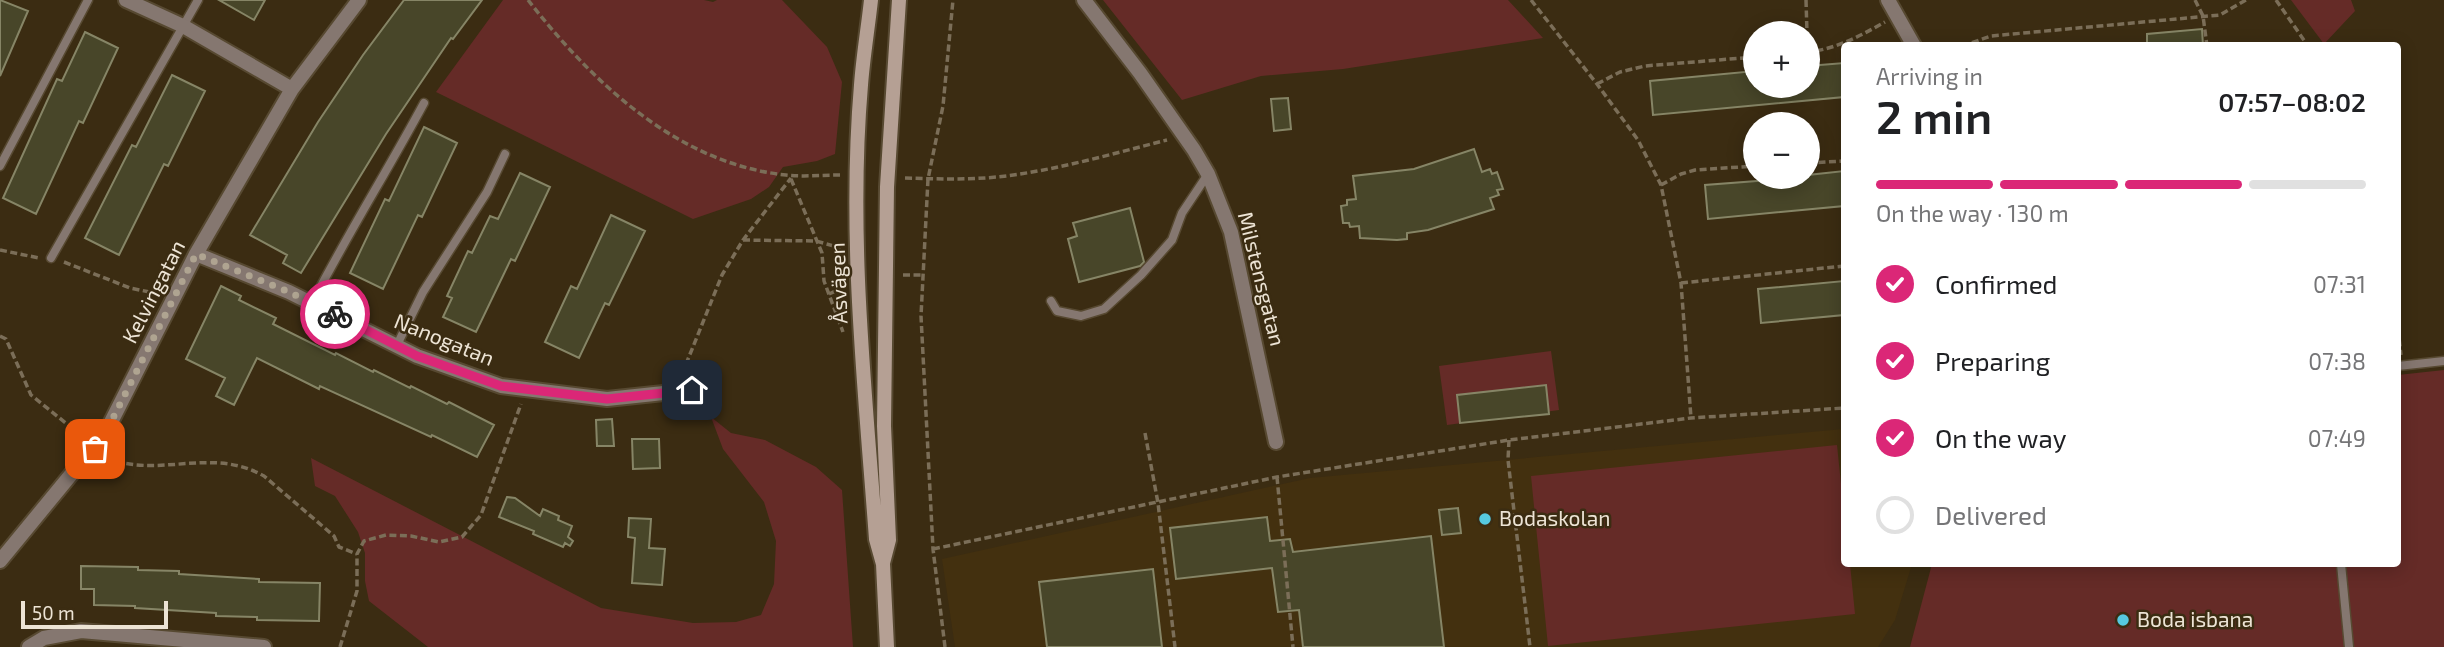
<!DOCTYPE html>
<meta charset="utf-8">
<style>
body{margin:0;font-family:"Exo 2",sans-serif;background:#f2f2f2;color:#202124;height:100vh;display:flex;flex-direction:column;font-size:26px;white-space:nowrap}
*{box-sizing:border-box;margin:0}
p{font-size:23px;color:#757577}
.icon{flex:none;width:38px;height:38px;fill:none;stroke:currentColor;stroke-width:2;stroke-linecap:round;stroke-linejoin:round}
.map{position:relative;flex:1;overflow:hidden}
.side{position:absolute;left:1841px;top:42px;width:560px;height:525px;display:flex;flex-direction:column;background:#fff;border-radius:7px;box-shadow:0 4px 18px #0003}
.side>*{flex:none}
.buttons{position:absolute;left:1743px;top:21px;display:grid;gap:14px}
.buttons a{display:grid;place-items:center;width:77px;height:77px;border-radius:50%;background:#fff;box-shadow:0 4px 18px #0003;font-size:35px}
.scale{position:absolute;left:21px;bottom:18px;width:147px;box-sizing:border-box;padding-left:7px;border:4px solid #ede4d5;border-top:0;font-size:19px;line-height:24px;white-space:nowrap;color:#ede4d5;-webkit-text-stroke:5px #3b2c12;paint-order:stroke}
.pin{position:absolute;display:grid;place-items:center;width:60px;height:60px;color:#fff;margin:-30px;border-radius:14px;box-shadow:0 4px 10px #0006}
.courier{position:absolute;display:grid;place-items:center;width:70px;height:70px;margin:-35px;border:5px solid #db2777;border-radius:50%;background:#fff;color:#222;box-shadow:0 2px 9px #0007}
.headline em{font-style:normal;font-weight:600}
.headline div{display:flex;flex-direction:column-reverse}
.headline{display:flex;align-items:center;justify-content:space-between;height:119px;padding:0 35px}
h1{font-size:46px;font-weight:600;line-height:52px}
.bar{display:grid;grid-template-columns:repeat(4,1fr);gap:10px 7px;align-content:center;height:84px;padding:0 35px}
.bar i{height:9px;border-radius:5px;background:#e0e0e0}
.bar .on{background:#db2777}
.bar p{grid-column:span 4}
ol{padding:0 35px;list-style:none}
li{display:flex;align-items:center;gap:21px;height:77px}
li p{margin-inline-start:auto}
li .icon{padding:7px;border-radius:50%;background:#db2777;color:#fff;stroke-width:4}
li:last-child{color:#757577}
li i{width:38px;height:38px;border:4px solid #e0e0e0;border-radius:50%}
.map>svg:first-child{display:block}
.built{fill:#43300f}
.green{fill:#652b27}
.building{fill:#484629;stroke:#868566;stroke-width:2}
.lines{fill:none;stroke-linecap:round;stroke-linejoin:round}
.lane-casing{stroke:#574931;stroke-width:11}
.street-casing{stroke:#574931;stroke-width:18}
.secondary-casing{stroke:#574931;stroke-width:18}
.path{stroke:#7b6e58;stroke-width:3.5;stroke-dasharray:7 3.5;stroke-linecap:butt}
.lane{stroke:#857770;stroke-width:8}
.street{stroke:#857770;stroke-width:14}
.secondary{stroke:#b5a094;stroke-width:14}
.done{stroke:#afa491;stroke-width:7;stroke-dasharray:0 12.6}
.route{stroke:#db2777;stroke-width:9}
.poi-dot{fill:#56c9e0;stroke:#3b2c12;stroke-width:2.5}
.labels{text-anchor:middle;stroke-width:5;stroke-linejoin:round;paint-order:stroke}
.street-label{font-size:21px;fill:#ede4d5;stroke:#3b2c12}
.poi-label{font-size:21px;fill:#ede4d5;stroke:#3b2c12;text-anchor:start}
</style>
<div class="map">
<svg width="2444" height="647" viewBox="0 0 2444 647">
<rect width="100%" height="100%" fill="#3b2c12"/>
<path class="built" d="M 1844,429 L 1844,564 L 1912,564 L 1895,620 L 1878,647 L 955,647 L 942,559 L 1310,478 Z"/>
<path class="green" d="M 503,0 L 704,0 L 713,2 L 717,0 L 782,0 L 827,47 L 842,82 L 835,154 L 817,161 L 783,167 L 769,187 L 751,199 L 693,219 L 436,92 Z
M 1103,0 L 1508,0 L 1543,38 L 1343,69 L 1261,76 L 1182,100 Z
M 2291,0 L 2351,0 L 2355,11 L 2324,44 Z
M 1551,351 L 1559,410 L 1447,425 L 1439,366 Z
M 2444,370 L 2444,647 L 1910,647 L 1932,564 L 2398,564 L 2398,375 Z
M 711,417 L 731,433 L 765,440 L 816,467 L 842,490 L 853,647 L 428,647 L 369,601 L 365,581 L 365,553 L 358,532 L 335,496 L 315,486 L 311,458 L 601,608 L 693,623 L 736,622 L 761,615 L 774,584 L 776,541 L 764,502 L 723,449 Z
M 1837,445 L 1844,513 L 1844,564 L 1850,564 L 1855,614 L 1548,646 L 1531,476 Z"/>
<path class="building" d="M 0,0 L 28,11 L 0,76 Z
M 219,0 L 265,0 L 254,20 Z
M 404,0 L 482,0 L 453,39 L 451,38 L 386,134 L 301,273 L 283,263 L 287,255 L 250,235 L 318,122 L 363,55 Z
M 2202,29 L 2203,46 L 2147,46 L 2147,34 Z
M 85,32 L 118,48 L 83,123 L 79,121 L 36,214 L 3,198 L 57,79 L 62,81 Z
M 1844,63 L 1844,97 L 1653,115 L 1650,81 L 1755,71 L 1755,86 L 1808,86 L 1808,66 Z
M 172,75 L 205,91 L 168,166 L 164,164 L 119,255 L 85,238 L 132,145 L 136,147 Z
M 1288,98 L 1291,129 L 1274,131 L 1271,99 Z
M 424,127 L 457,143 L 422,217 L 418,215 L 383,289 L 350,273 L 385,199 L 389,201 Z
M 1474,149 L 1482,172 L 1490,169 L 1492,174 L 1497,172 L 1503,189 L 1497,190 L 1499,195 L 1490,198 L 1494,209 L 1428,230 L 1407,233 L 1407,239 L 1397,240 L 1360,238 L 1359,226 L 1350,227 L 1349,223 L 1343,223 L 1341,206 L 1347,205 L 1347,200 L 1356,199 L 1353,176 L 1414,169 Z
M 1844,171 L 1844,206 L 1708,219 L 1705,185 L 1808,177 L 1808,175 Z
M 520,173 L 550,187 L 515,261 L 511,259 L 476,332 L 443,317 L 452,298 L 447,296 L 468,251 L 472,253 L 490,216 L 498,219 Z
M 1130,208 L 1144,262 L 1140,266 L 1079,282 L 1068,239 L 1077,236 L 1073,223 Z
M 611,215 L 645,231 L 609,305 L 605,303 L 579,358 L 545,342 L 571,286 L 577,289 Z
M 1844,281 L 1844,315 L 1761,323 L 1758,289 Z
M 221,286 L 241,296 L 239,300 L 276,318 L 273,324 L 335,355 L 336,353 L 373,372 L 374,370 L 410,388 L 411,386 L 447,404 L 449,402 L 494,425 L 477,457 L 432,435 L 431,437 L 320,386 L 319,389 L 257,358 L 234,405 L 216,396 L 225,378 L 186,359 Z
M 1546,385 L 1549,414 L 1460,423 L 1457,395 Z
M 612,419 L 614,446 L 597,446 L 596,420 Z
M 632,439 L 659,439 L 660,468 L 633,469 Z
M 507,497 L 515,498 L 540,516 L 543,509 L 559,516 L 558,520 L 572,526 L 568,537 L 573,541 L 570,546 L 565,543 L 563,547 L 533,534 L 534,531 L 499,517 Z
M 1458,508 L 1461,533 L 1442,535 L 1439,510 Z
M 1267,517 L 1270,541 L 1290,539 L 1293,552 L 1431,536 L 1444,647 L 1303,647 L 1299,610 L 1278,612 L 1272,568 L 1176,579 L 1170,528 Z
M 629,518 L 651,519 L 649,548 L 665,549 L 662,585 L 632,583 L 635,538 L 628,537 Z
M 81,566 L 138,567 L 138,570 L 179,571 L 179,574 L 259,579 L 259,582 L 320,583 L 319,621 L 257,620 L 257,617 L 216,616 L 216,613 L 135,608 L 135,606 L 94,605 L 94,589 L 81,589 Z
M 1153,569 L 1162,647 L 1047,647 L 1039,582 Z"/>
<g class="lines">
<defs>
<path id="lane" d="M 0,166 L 88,0
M 51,258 L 198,0
M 1051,301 L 1057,311 L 1081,316 L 1104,309 L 1141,275 L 1172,240 L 1182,213 L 1208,174
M 312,303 C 347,235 388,170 424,103
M 397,345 L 423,292 L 487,192 L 505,154
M 2398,366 L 2444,361
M 2341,564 L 2349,647"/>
<path id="street" d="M 126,0 L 183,26 L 292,89
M 1084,0 L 1140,73 L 1194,150 L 1208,174 L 1231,232 L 1276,442
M 1888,0 L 1914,46
M 196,254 L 289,292 L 417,356 L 501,386 L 607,399 L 692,390
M 0,561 L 106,432 L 196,254 L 292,89 L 359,0
M 29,647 L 44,638 L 81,631 L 264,647"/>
<path id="secondary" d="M 871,0 C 868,28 863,57 861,85 C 848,236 865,389 876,539 L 883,564 L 887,647
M 883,563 L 889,540 L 884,426 L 887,187 L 899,0"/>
</defs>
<use href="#lane" class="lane-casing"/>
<use href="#street" class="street-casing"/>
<use href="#secondary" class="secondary-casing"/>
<path class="path" d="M 528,0 C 592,82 678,164 786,175 C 804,177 822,175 840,175
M 1531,0 L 1597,84 L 1638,140 L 1661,185 L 1681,283 L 1691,418
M 1806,0 L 1807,33
M 2195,0 L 2203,16 L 2207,46
M 2276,0 L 2308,46
M 1962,46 L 1991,36 L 2220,15 L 2246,0
M 1808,50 L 1808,52 C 1836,49 1860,36 1885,22
M 1597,84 L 1620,72 L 1645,66 L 1755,57
M 1808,163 L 1844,161
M 905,178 C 936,179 966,180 997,177 C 1054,171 1111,154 1167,140
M 791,179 L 822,253 L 824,281 L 843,332
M 1661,185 L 1681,174 L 1695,170 L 1755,166
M 743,240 L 816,241 L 841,248
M 0,250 L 39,258
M 64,262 L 130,288 L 159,294
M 903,275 L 922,275
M 1681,283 L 1844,266
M 829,294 L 840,289
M 2398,329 L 2401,355
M 0,336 L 6,339 L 31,395 L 83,437
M 682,374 L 722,275 L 743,240 L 791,178
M 1145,433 L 1158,503 L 1175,647
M 1509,440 L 1508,460 L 1530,647
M 106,458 C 160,479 211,446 264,476 L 334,536 L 339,547 L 357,554
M 1277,477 L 1293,647
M 933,549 L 1277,477 L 1509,440 L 1691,418 L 1844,408
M 340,647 L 357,591 L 357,554 L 364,541 L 386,535 L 411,536 L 439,542 L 462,537 L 481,515 L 521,404
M 945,647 L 933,549 L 921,316 L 928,179 L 943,106 L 953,0"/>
<use href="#lane" class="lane"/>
<use href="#street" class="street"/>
<use href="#secondary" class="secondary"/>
</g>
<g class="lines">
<path class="done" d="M 95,449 L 106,432 L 196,254 L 289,292 L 335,314"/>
<path class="route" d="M 335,314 L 417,356 L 501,386 L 607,399 L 692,390"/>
</g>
<g class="poi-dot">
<circle cx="1485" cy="519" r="7"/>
<circle cx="2123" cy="620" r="7"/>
</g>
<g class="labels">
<g class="street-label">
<text transform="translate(1261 279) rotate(76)" y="7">Milstensgatan</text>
<text transform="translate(839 283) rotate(-92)" y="7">Åsvägen</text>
<text transform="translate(154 292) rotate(-63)" y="7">Kelvingatan</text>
<text transform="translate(444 340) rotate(22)" y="7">Nanogatan</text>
</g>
<g class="poi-label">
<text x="1499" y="526">Bodaskolan</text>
<text x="2137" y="627">Boda isbana</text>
</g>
</g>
</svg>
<div class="buttons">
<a>+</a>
<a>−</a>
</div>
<div class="scale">50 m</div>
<div class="pin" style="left:95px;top:449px;background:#ea580c"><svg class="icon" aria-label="bag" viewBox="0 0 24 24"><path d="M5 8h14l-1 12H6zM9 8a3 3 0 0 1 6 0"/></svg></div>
<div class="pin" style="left:692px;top:390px;background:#1f2937"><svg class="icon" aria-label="home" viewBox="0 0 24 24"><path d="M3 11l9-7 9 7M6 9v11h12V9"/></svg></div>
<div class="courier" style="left:335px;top:314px"><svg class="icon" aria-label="bike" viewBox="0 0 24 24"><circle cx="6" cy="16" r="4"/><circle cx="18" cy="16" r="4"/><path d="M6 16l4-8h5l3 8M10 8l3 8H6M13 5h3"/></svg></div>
<section class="side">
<div class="headline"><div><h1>2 min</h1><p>Arriving in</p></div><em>07:57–08:02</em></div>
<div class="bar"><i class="on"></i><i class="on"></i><i class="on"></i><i></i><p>On the way · 130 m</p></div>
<ol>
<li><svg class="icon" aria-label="check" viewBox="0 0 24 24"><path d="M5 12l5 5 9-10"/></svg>Confirmed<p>07:31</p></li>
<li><svg class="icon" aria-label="check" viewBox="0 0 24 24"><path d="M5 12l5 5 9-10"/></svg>Preparing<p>07:38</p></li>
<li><svg class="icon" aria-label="check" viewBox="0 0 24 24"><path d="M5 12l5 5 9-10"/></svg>On the way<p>07:49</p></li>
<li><i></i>Delivered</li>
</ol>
</section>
</div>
